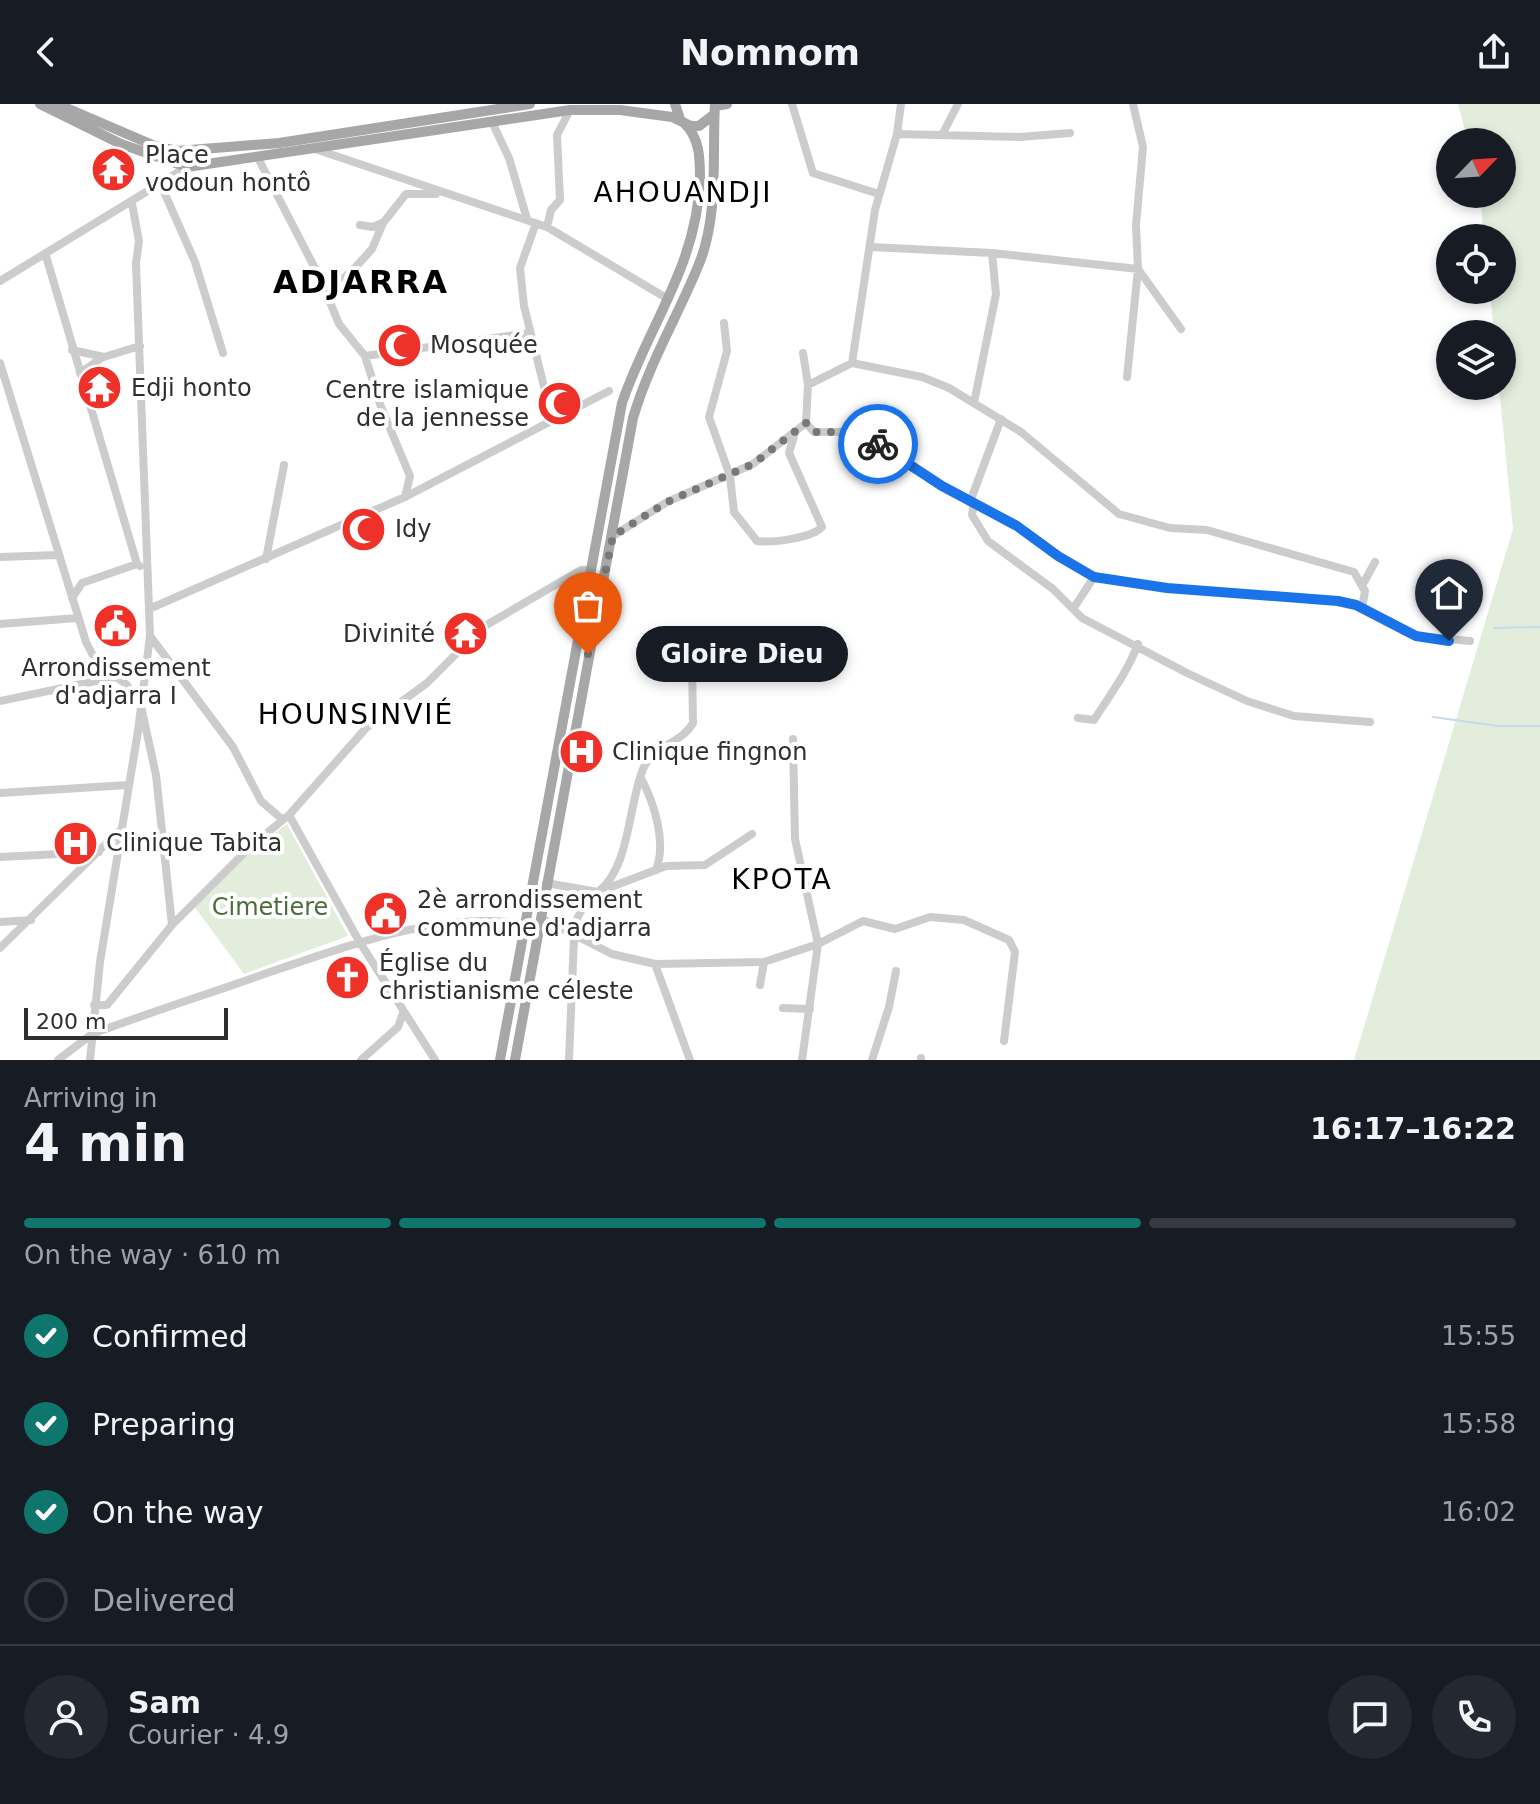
<!DOCTYPE html>
<meta charset="utf-8">
<style>
body{margin:0;font-family:"DejaVu Sans",sans-serif;background:#242831;color:#f1f3f6;height:100vh;display:flex;flex-direction:column;font-size:30px;white-space:nowrap}
*{box-sizing:border-box;margin:0}
p{font-size:26px;color:#9ea1a6}
.icon{flex:none;width:44px;height:44px;fill:none;stroke:currentColor;stroke-width:2;stroke-linecap:round;stroke-linejoin:round}
.map{position:relative;height:956px;overflow:hidden}
.drawer{display:flex;flex-direction:column;background:#171b24;flex:1}
.drawer>*{flex:none}
.needle{width:52px;rotate:65deg}
.tools{position:absolute;left:1436px;top:24px;display:grid;gap:16px}
.tools a{display:grid;place-items:center;width:80px;height:80px;border-radius:50%;background:#171b24;box-shadow:0 4px 12px #0003;font-size:40px}
.scale{position:absolute;left:24px;bottom:20px;width:204px;box-sizing:border-box;padding-left:8px;border:4px solid #2f2f2f;border-top:0;font-size:22px;line-height:28px;white-space:nowrap;color:#2f2f2f;-webkit-text-stroke:6px #fff;paint-order:stroke}
.pin{position:absolute;display:grid;place-items:center;width:68px;height:68px;color:#fff;margin:-82px -34px;border-radius:50% 50% 50% 0;rotate:-45deg;box-shadow:0 0 8px #0007}
.pin .icon{rotate:45deg}
.courier{position:absolute;display:grid;place-items:center;width:80px;height:80px;margin:-40px;border:6px solid #1a73e8;border-radius:50%;background:#fff;color:#222;box-shadow:0 2px 10px #0007}
.bubble{position:absolute;height:56px;border-radius:28px;background:#171b24;box-shadow:0 4px 12px #0003;font-size:26px;font-weight:700;line-height:56px;text-align:center}
.summary em{font-style:normal;font-weight:700}
.summary div{display:flex;flex-direction:column-reverse}
.summary{display:flex;align-items:center;justify-content:space-between;height:136px;padding:0 24px}
h1{font-size:52px;font-weight:700;line-height:60px}
.bar{display:grid;grid-template-columns:repeat(4,1fr);gap:12px 8px;align-content:center;height:96px;padding:0 24px}
.bar i{height:10px;border-radius:6px;background:#363941}
.bar .active{background:#0f766e}
.bar p{grid-column:span 4}
.line{display:flex;align-items:center;gap:20px;padding:0 24px;border-top:2px solid #363941}
.line div{flex:1}
.round{display:grid;place-items:center;flex:none;width:84px;height:84px;border-radius:42px;background:#242831}
ol{padding:0 24px;list-style:none}
li{display:flex;align-items:center;gap:24px;height:88px}
li p{margin-inline-start:auto}
li .icon{padding:8px;border-radius:50%;background:#0f766e;color:#fff;stroke-width:4}
li:last-child{color:#9ea1a6}
li i{width:44px;height:44px;border:4px solid #363941;border-radius:50%}
header{display:flex;justify-content:space-between;align-items:center;height:104px;padding:0 24px;background:#171b24;font-size:36px;font-weight:700}
.map>svg:first-child{display:block}
.green{fill:#e3eddc}
.lines{fill:none;stroke-linecap:round;stroke-linejoin:round}
.stream{stroke:#c7daee;stroke-width:2}
.minor{stroke:#ccc;stroke-width:8}
.major{stroke:#a7a7a7;stroke-width:10}
.done{stroke:#787878;stroke-width:8;stroke-dasharray:0 14.4}
.route{stroke:#1a73e8;stroke-width:10}
.labels{text-anchor:middle;stroke-width:8;stroke-linejoin:round;paint-order:stroke}
.poi-label{font-size:24px;fill:#2f2f2f;stroke:#fff;text-anchor:start}
.park-label{font-size:24px;fill:#4c6d3a;stroke:#fff}
.quarter-label{font-size:28px;letter-spacing:2px;fill:#000;stroke:#fff}
.district-label{font-size:32px;font-weight:bold;letter-spacing:2px;fill:#000;stroke:#fff}
</style>
<header><svg class="icon" aria-label="back" viewBox="0 0 24 24"><path d="M15 5l-7 7 7 7"/></svg>Nomnom<svg class="icon" aria-label="share" viewBox="0 0 24 24"><path d="M12 15V3M7 8l5-5 5 5M5 13v7h14v-7"/></svg></header>
<div class="map">
<svg width="1540" height="956" viewBox="0 0 1540 956">
<rect width="100%" height="100%" fill="#fff"/>
<path class="green" d="M 1458,0 L 1540,0 L 1540,956 L 1354,956 L 1513,425 L 1499,282 L 1502,282 L 1502,230 L 1494,230 L 1490,186 L 1502,186 L 1502,134 L 1484,134 L 1480,90 L 1502,90 L 1502,38 L 1468,38 Z
M 287,720 L 348,832 L 244,870 L 194,802 L 245,751 Z"/>
<g class="lines">
<path class="stream" d="M 1494,524 L 1540,523
M 1433,613 L 1498,622 L 1540,622"/>
<path class="minor" d="M 792,0 L 813,69 L 879,90
M 492,18 L 509,54 L 527,115
M 943,29 L 958,0
M 897,30 L 1020,33 L 1070,29
M 318,46 L 547,123 L 668,195
M 258,54 L 321,176 L 339,220 L 365,252 L 381,303 L 410,372 L 405,393
M 161,81 L 195,158 L 223,249
M 536,119 L 520,164 L 524,202 L 552,315
M 360,121 L 373,123 L 382,119
M 547,123 L 551,106 L 560,96 L 557,31 L 570,6
M 871,143 L 992,149 L 1138,165 L 1181,225
M 46,152 L 137,460
M 321,176 L 344,174 L 354,165 L 372,145 L 383,119 L 406,90 L 436,90
M 0,177 L 187,63
M 724,219 L 727,247 L 709,313 L 730,372 L 734,408 L 757,437 C 773,439 812,434 822,423 L 789,349 L 794,332
M 72,246 L 104,253 L 140,242
M 803,249 L 808,281 L 806,319 L 814,328 L 844,328 L 871,336 L 942,382 L 1017,422 L 1058,452 L 1094,473 L 1167,484 L 1338,497 L 1356,501 L 1416,532 L 1470,537
M 365,252 L 530,229
M 0,259 L 86,538 L 98,561 L 126,580 L 141,602 L 156,671 L 172,821
M 852,259 L 875,106 L 897,30 L 901,0
M 80,269 L 103,253
M 1127,273 L 1138,165 L 1136,121 L 1143,43 L 1133,0
M 808,281 L 852,259 L 922,273 L 949,284 L 1021,328 L 1119,410 L 1170,424 L 1207,426 L 1354,468 L 1365,487 L 1362,505
M 974,299 L 996,190 L 992,149
M 970,398 L 1001,315
M 974,400 L 972,411 L 988,437 L 1053,485 L 1082,514 L 1187,569 L 1247,597 L 1294,612 L 1370,618
M 613,432 L 667,398 L 753,360 L 806,319
M 0,453 L 58,451
M 266,455 L 284,361
M 1363,480 L 1375,458
M 72,494 L 82,479 L 137,460 L 140,462
M 149,505 L 405,393 L 609,287
M 1073,505 L 1094,473
M 0,520 L 77,514
M 150,532 L 233,643 L 261,697 L 283,716
M 0,597 L 144,567
M 1078,614 L 1094,616 C 1110,591 1127,569 1138,540
M 793,635 L 795,735 L 818,840 L 802,956
M 641,674 C 654,699 667,738 656,766
M 0,689 L 128,681
M 289,711 L 359,837 L 435,956
M 0,753 L 99,748
M 546,779 L 598,788 L 666,762 L 705,761 L 752,730
M 598,788 C 630,764 628,702 643,665 C 653,642 682,639 693,619 L 692,559
M 541,814 L 612,850 L 655,860 L 764,858 L 818,840 L 863,817 L 895,825 L 930,813 L 964,816 L 1009,836 L 1015,848 L 1004,937
M 0,818 L 31,816
M 569,830 L 591,788
M 0,844 L 118,728
M 655,860 L 690,956
M 760,881 L 764,858
M 94,901 L 107,901 L 172,821 L 250,743 L 289,711 L 367,623 L 427,579 L 483,523 L 581,466 L 591,466
M 783,904 L 810,905
M 921,954 L 921,956
M 58,956 L 92,930 C 151,908 211,889 270,868 C 348,842 441,806 525,820
M 90,956 L 100,858 L 138,627 L 150,532 L 136,159 L 139,137 L 132,100
M 361,956 L 398,923 L 403,909
M 569,956 L 574,833
M 872,956 L 889,903 L 896,867"/>
<path class="major" d="M 40,0 L 121,40 L 187,63 L 570,6 L 620,6 L 672,13 L 691,22 L 699,22 L 712,12
M 57,0 L 155,42 L 177,47 L 279,39 L 530,0
M 675,0 L 680,15
M 715,2 L 727,0
M 500,956 L 622,299 C 649,220 697,162 700,75 C 700,54 700,33 683,18
M 515,956 L 633,314 C 649,259 678,212 699,160 C 719,111 712,51 715,0"/>
</g>
<g class="lines">
<path class="done" d="M 588,550 L 613,432 L 667,398 L 753,360 L 806,319 L 814,328 L 844,328 L 878,340"/>
<path class="route" d="M 878,340 L 942,382 L 1017,422 L 1058,452 L 1094,473 L 1167,484 L 1338,497 L 1356,501 L 1416,532 L 1449,537"/>
</g>
<defs>
<symbol id="temple-disc" viewBox="-11 -11 22 22"><circle r="9.5" fill="#ee3229" stroke="#fff"/><path d="M0-6L5-2H3V0L6.5 2.5H4V6H1.5V3h-3V6H-4V2.5H-6.5L-3 0V-2H-5Z" fill="#fff"/></symbol>
<symbol id="mosque-disc" viewBox="-11 -11 22 22"><circle r="9.5" fill="#ee3229" stroke="#fff"/><path d="M3.5-4.9A6 6 0 1 0 3.5 4.9A5 5 0 1 1 3.5-4.9Z" fill="#fff"/></symbol>
<symbol id="civic-disc" viewBox="-11 -11 22 22"><circle r="9.5" fill="#ee3229" stroke="#fff"/><path d="M-.6-6.5H3V-4.5H.6V-3L4-1V1h2V6H-6V1h2V-1L-.6-3ZM-1.2 2.5V6h2.4V2.5Z" fill="#fff"/></symbol>
<symbol id="hospital-disc" viewBox="-11 -11 22 22"><circle r="9.5" fill="#ee3229" stroke="#fff"/><path d="M-5-5h3v3.5h4V-5h3V5h-3V1.5h-4V5h-3Z" fill="#fff"/></symbol>
<symbol id="church-disc" viewBox="-11 -11 22 22"><circle r="9.5" fill="#ee3229" stroke="#fff"/><path d="M-1.2-6h2.4v3.5h3.3v2.4h-3.3V6h-2.4V-.1h-3.3v-2.4h3.3Z" fill="#fff"/></symbol>
</defs>
<g fill-rule="evenodd">
<use href="#temple-disc" x="88" y="40" width="51" height="51"/>
<use href="#mosque-disc" x="374" y="216" width="51" height="51"/>
<use href="#temple-disc" x="74" y="258" width="51" height="51"/>
<use href="#mosque-disc" x="534" y="274" width="51" height="51"/>
<use href="#mosque-disc" x="338" y="400" width="51" height="51"/>
<use href="#civic-disc" x="90" y="496" width="51" height="51"/>
<use href="#temple-disc" x="440" y="504" width="51" height="51"/>
<use href="#hospital-disc" x="556" y="622" width="51" height="51"/>
<use href="#hospital-disc" x="50" y="714" width="51" height="51"/>
<use href="#civic-disc" x="360" y="784" width="51" height="51"/>
<use href="#church-disc" x="322" y="848" width="51" height="51"/>
</g>
<g class="labels">
<g class="poi-label">
<text x="145" y="59">Place<tspan x="145" dy="28">vodoun hontô</tspan></text>
<text x="430" y="249">Mosquée</text>
<text x="131" y="292">Edji honto</text>
<text x="529" y="294" text-anchor="end">Centre islamique<tspan x="529" dy="28">de la jennesse</tspan></text>
<text x="395" y="433">Idy</text>
<text x="435" y="538" text-anchor="end">Divinité</text>
<text x="116" y="572" text-anchor="middle">Arrondissement<tspan x="116" dy="28">d'adjarra I</tspan></text>
<text x="612" y="656">Clinique fingnon</text>
<text x="106" y="747">Clinique Tabita</text>
<text x="417" y="804">2è arrondissement<tspan x="417" dy="28">commune d'adjarra</tspan></text>
<text x="379" y="867">Église du<tspan x="379" dy="28">christianisme céleste</tspan></text>
</g>
<g class="park-label">
<text x="270" y="811">Cimetiere</text>
</g>
<g class="quarter-label">
<text x="683" y="98">AHOUANDJI</text>
<text x="356" y="620">HOUNSINVIÉ</text>
<text x="782" y="785">KPOTA</text>
</g>
<g class="district-label">
<text x="361" y="189">ADJARRA</text>
</g>
</g>
</svg>
<div class="tools">
<a><svg class="needle" viewBox="-14 -14 28 28"><path d="M0-13l5 13h-10z" fill="#e53935"/><path d="M0 13l5-13h-10z" fill="#9ea1a6"/></svg></a>
<a><svg class="icon" aria-label="locate" viewBox="0 0 24 24"><circle cx="12" cy="12" r="6"/><path d="M12 2v4M12 18v4M2 12h4M18 12h4"/></svg></a>
<a><svg class="icon" aria-label="layers" viewBox="0 0 24 24"><path d="M12 4l9 5-9 5-9-5zM3 14l9 5 9-5"/></svg></a>
</div>
<div class="scale">200 m</div>
<div class="pin" style="left:588px;top:550px;background:#ea580c"><svg class="icon" aria-label="bag" viewBox="0 0 24 24"><path d="M5 8h14l-1 12H6zM9 8a3 3 0 0 1 6 0"/></svg></div>
<div class="pin" style="left:1449px;top:537px;background:#1f2937"><svg class="icon" aria-label="home" viewBox="0 0 24 24"><path d="M3 11l9-7 9 7M6 9v11h12V9"/></svg></div>
<div class="courier" style="left:878px;top:340px"><svg class="icon" aria-label="bike" viewBox="0 0 24 24"><circle cx="6" cy="16" r="4"/><circle cx="18" cy="16" r="4"/><path d="M6 16l4-8h5l3 8M10 8l3 8H6M13 5h3"/></svg></div>
<div class="bubble" style="left:636px;top:522px;width:212px">Gloire Dieu</div>
</div>
<section class="drawer">
<div class="summary"><div><h1>4 min</h1><p>Arriving in</p></div><em>16:17–16:22</em></div>
<div class="bar"><i class="active"></i><i class="active"></i><i class="active"></i><i></i><p>On the way · 610 m</p></div>
<ol>
<li><svg class="icon" aria-label="check" viewBox="0 0 24 24"><path d="M5 12l5 5 9-10"/></svg>Confirmed<p>15:55</p></li>
<li><svg class="icon" aria-label="check" viewBox="0 0 24 24"><path d="M5 12l5 5 9-10"/></svg>Preparing<p>15:58</p></li>
<li><svg class="icon" aria-label="check" viewBox="0 0 24 24"><path d="M5 12l5 5 9-10"/></svg>On the way<p>16:02</p></li>
<li><i></i>Delivered</li>
</ol>
<div class="line" style="height:144px"><a class="round"><svg class="icon" aria-label="person" viewBox="0 0 24 24"><circle cx="12" cy="8" r="4"/><path d="M4 21q1-7 8-7t8 7"/></svg></a><div><b>Sam</b><p>Courier · 4.9</p></div><a class="round"><svg class="icon" aria-label="chat" viewBox="0 0 24 24"><path d="M4 5h16v11H9l-5 4z"/></svg></a><a class="round"><svg class="icon" aria-label="phone" viewBox="0 0 24 24"><path d="M5 4h4l2 5-3 2q2 4 5 5l2-3 5 2v4C11 20 4 13 5 4z"/></svg></a></div>
</section>
